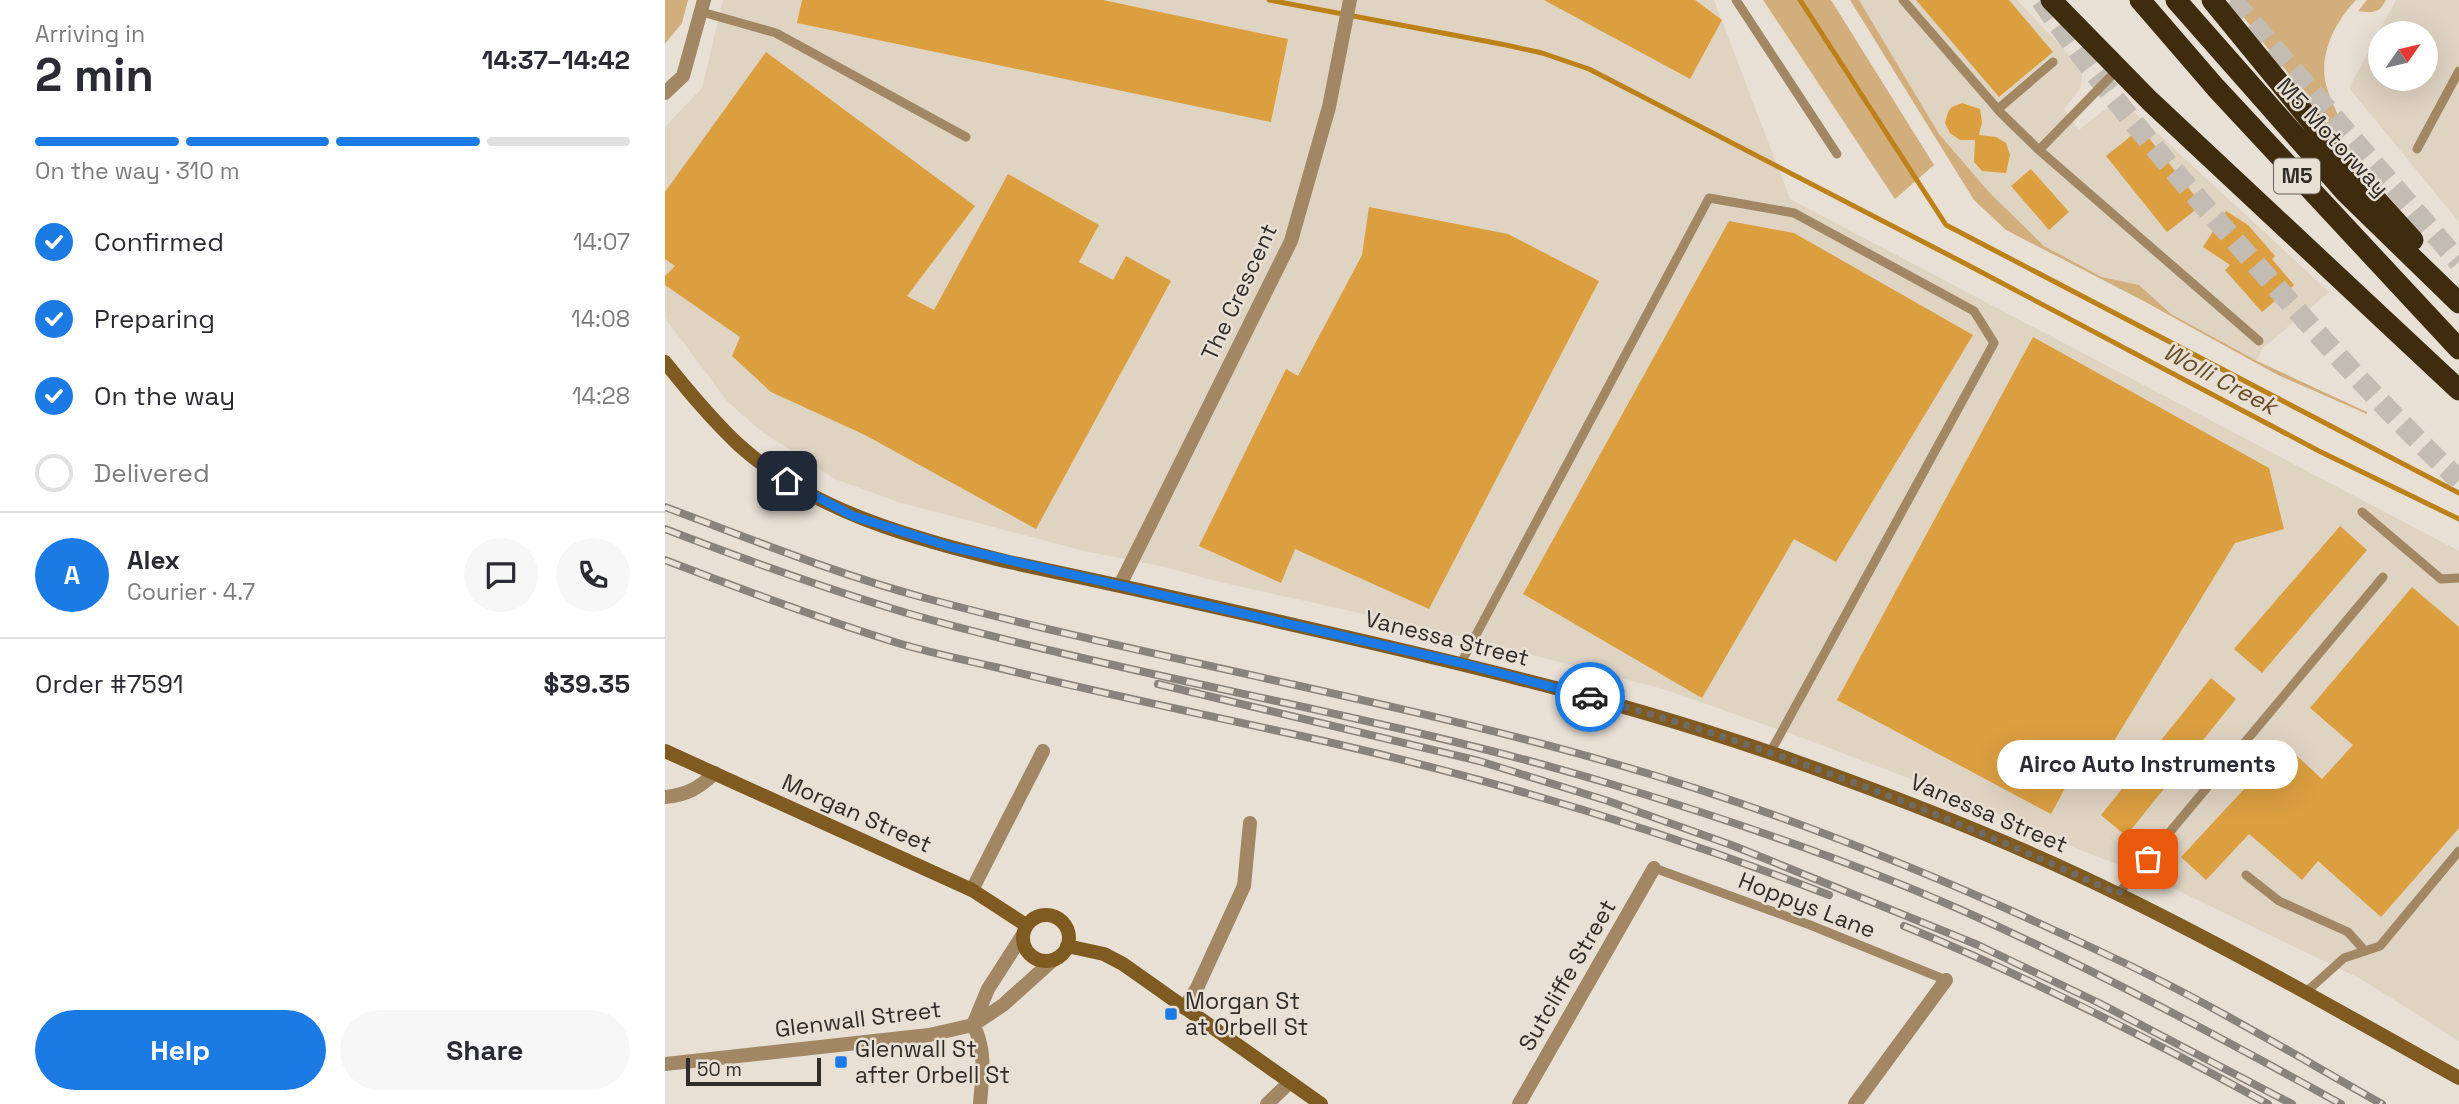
<!DOCTYPE html>
<meta charset="utf-8">
<style>
body{margin:0;font-family:"Space Grotesk",sans-serif;background:#f7f7f7;color:#2b2b33;height:100vh;display:flex;flex-direction:column;font-size:26px;white-space:nowrap}
*{box-sizing:border-box;margin:0}
p{font-size:23px;color:#7c7c81}
.icon{flex:none;width:38px;height:38px;fill:none;stroke:currentColor;stroke-width:2;stroke-linecap:round;stroke-linejoin:round}
.map{position:relative;flex:1;overflow:hidden}
.drawer{display:flex;flex-direction:column;background:#fff;width:665px}
.drawer>*{flex:none}
.needle{width:46px;rotate:56deg}
.fabs{position:absolute;left:1703px;top:21px;display:grid;gap:14px}
.fabs a{display:grid;place-items:center;width:70px;height:70px;border-radius:50%;background:#fff;box-shadow:0 7px 28px #0002;font-size:35px}
.scale{position:absolute;left:21px;bottom:18px;width:135px;box-sizing:border-box;padding-left:7px;border:4px solid #302d29;border-top:0;font-size:19px;line-height:24px;white-space:nowrap;color:#302d29;-webkit-text-stroke:5px #e8e0d5;paint-order:stroke}
.pin{position:absolute;display:grid;place-items:center;width:60px;height:60px;color:#fff;margin:-30px;border-radius:14px;box-shadow:0 4px 10px #0006}
.courier{position:absolute;display:grid;place-items:center;width:70px;height:70px;margin:-35px;border:5px solid #1b7ae3;border-radius:50%;background:#fff;color:#222;box-shadow:0 2px 9px #0007}
.bubble{position:absolute;height:49px;border-radius:24px;background:#fff;box-shadow:0 7px 28px #0002;font-size:23px;font-weight:700;line-height:49px;text-align:center}
.summary em{font-style:normal;font-weight:700}
.summary div{display:flex;flex-direction:column-reverse}
.summary{display:flex;align-items:center;justify-content:space-between;height:119px;padding:0 35px}
h1{font-size:46px;font-weight:700;line-height:52px}
.bar{display:grid;grid-template-columns:repeat(4,1fr);gap:10px 7px;align-content:center;height:84px;padding:0 35px}
.bar i{height:9px;border-radius:5px;background:#e1e1e2}
.bar .current{background:#1b7ae3}
.bar p{grid-column:span 4}
.line{display:flex;align-items:center;gap:18px;padding:0 35px;border-top:2px solid #e1e1e2}
.line div{flex:1}
.round{display:grid;place-items:center;flex:none;width:74px;height:74px;border-radius:37px;background:#f7f7f7}
ol{padding:0 35px;list-style:none}
li{display:flex;align-items:center;gap:21px;height:77px}
li p{margin-inline-start:auto}
li .icon{padding:7px;border-radius:50%;background:#1b7ae3;color:#fff;stroke-width:4}
li:last-child{color:#7c7c81}
li i{width:38px;height:38px;border:4px solid #e1e1e2;border-radius:50%}
.primary-button{display:flex;gap:14px;margin-top:auto;padding:14px 35px}
.primary-button a{flex:1;height:80px;border-radius:42px;background:#1b7ae3;color:#fff;font-size:28px;font-weight:700;line-height:80px;text-align:center}
.primary-button a+a{background:#f7f7f7;color:#2b2b33}
main{display:flex;flex:1;min-height:0}
.map>svg:first-child{display:block}
.built{fill:#dfd3c2;fill-rule:evenodd}
.green{fill:#d2ae7c}
.lines{fill:none;stroke-linecap:round;stroke-linejoin:round}
.stream{stroke:#bc8219;stroke-width:5}
.building{fill:#db9f40}
.highway-tunnel{stroke:#c3bcb3;stroke-width:21;stroke-dasharray:21 10;stroke-linecap:butt}
.lane{stroke:#a18764;stroke-width:9}
.street{stroke:#a18764;stroke-width:14}
.secondary{stroke:#805b21;stroke-width:14}
.highway{stroke:#3f2b0e;stroke-width:21}
.rail-casing{stroke:#88837c;stroke-width:8}
.rail{stroke:#e8e0d5;stroke-width:5;stroke-dasharray:16;stroke-linecap:butt}
.done{stroke:#706c65;stroke-width:7;stroke-dasharray:0 12.6}
.route{stroke:#1b7ae3;stroke-width:9}
.poi-dot{fill:#1b7ae3;stroke:#e8e0d5;stroke-width:2.5}
.labels{text-anchor:middle;stroke-width:5;stroke-linejoin:round;paint-order:stroke}
.shield{fill:#e8e0d5;stroke:#67635d;stroke-width:2}
.shield-label{font-size:21px;font-weight:bold;fill:#302d29}
.street-label{font-size:23px;fill:#302d29;stroke:#e8e0d5}
.poi-label{font-size:23px;fill:#302d29;stroke:#e8e0d5;text-anchor:start}
.water-label{font-size:24px;font-style:italic;fill:#684e28;stroke:#e8e0d5}
</style>
<main>
<section class="drawer">
<div class="summary"><div><h1>2 min</h1><p>Arriving in</p></div><em>14:37–14:42</em></div>
<div class="bar"><i class="current"></i><i class="current"></i><i class="current"></i><i></i><p>On the way · 310 m</p></div>
<ol>
<li><svg class="icon" aria-label="check" viewBox="0 0 24 24"><path d="M5 12l5 5 9-10"/></svg>Confirmed<p>14:07</p></li>
<li><svg class="icon" aria-label="check" viewBox="0 0 24 24"><path d="M5 12l5 5 9-10"/></svg>Preparing<p>14:08</p></li>
<li><svg class="icon" aria-label="check" viewBox="0 0 24 24"><path d="M5 12l5 5 9-10"/></svg>On the way<p>14:28</p></li>
<li><i></i>Delivered</li>
</ol>
<div class="line" style="height:126px"><b class="round" style="background:#1b7ae3;color:#fff">A</b><div><b>Alex</b><p>Courier · 4.7</p></div><a class="round"><svg class="icon" aria-label="chat" viewBox="0 0 24 24"><path d="M4 5h16v11H9l-5 4z"/></svg></a><a class="round"><svg class="icon" aria-label="phone" viewBox="0 0 24 24"><path d="M5 4h4l2 5-3 2q2 4 5 5l2-3 5 2v4C11 20 4 13 5 4z"/></svg></a></div>
<div class="line" style="height:91px"><div>Order #7591</div><b>$39.35</b></div>
<div class="primary-button"><a>Help</a><a>Share</a></div>
</section>
<div class="map">
<svg width="1794" height="1104" viewBox="0 0 1794 1104">
<rect width="100%" height="100%" fill="#e8e0d5"/>
<path class="built" d="M 58,0 L 1049,0 L 1125,199 L 1794,551 L 1794,1041 L 1696,979 L 1481,875 L 1415,850 L 1307,802 L 1135,737 L 998,689 L 772,630 L 559,583 L 495,566 L 424,552 L 233,502 L 170,479 L 96,431 L 63,402 L 0,318 L 0,127 L 37,88 Z
M 1194,0 L 1352,0 L 1407,58 L 1417,73 L 1416,88 L 1399,109 L 1414,130 L 1439,110 L 1452,105 L 1465,108 L 1664,292 L 1597,349 L 1592,361 L 1505,314 L 1474,285 L 1437,277 L 1379,246 L 1324,192 L 1274,134 Z
M 1731,0 L 1794,0 L 1794,222 L 1684,88 ZM 1715,33 L 1760,33 L 1760,79 L 1715,79 Z"/>
<path class="green" d="M 0,0 L 23,0 L 17,23 L 0,44 Z
M 1098,0 L 1166,0 L 1269,165 L 1230,199 Z
M 1185,0 L 1194,0 L 1274,134 L 1324,192 L 1379,246 L 1437,277 L 1474,285 L 1506,314 L 1592,361 L 1702,412 L 1702,414 L 1613,375 L 1473,298 L 1341,230 L 1309,200 Z
M 1565,0 L 1691,0 C 1669,23 1651,59 1663,91 C 1668,108 1679,120 1678,138 L 1608,55 Z
M 1702,0 L 1721,0 C 1714,14 1707,13 1693,11 Z"/>
<g class="lines">
<path class="stream" d="M 604,0 L 841,45 L 877,53 L 924,69 L 1301,264 L 1654,451 L 1794,519
M 1135,0 L 1281,225 L 1794,493"/>
</g>
<path class="building" d="M 137,0 L 438,0 L 623,39 L 606,122 L 132,23 Z
M 879,0 L 1030,0 L 1057,20 L 1025,79 Z
M 1251,0 L 1344,0 L 1388,52 L 1334,97 Z
M 101,52 L 310,206 L 242,296 L 269,310 L 343,174 L 434,225 L 414,262 L 448,280 L 461,256 L 506,281 L 371,529 L 200,435 L 106,392 L 67,356 L 75,337 L 0,285 L 0,276 L 10,266 L 0,259 L 0,192 Z
M 1297,103 L 1315,109 L 1317,122 L 1314,135 L 1331,137 L 1341,143 L 1345,155 L 1341,173 L 1317,171 L 1309,162 L 1310,140 L 1295,140 L 1285,133 L 1280,123 L 1283,112 L 1287,107 Z
M 1476,128 L 1537,205 L 1502,232 L 1441,156 Z
M 1366,169 L 1404,212 L 1384,230 L 1346,186 Z
M 704,207 L 843,234 L 934,281 L 764,609 L 630,549 L 616,583 L 534,546 L 621,369 L 633,376 L 697,255 Z
M 1561,211 L 1583,225 L 1610,256 L 1607,259 L 1629,285 L 1597,312 L 1560,270 L 1565,265 L 1538,247 Z
M 1064,221 L 1129,233 L 1308,335 L 1171,562 L 1129,539 L 1037,698 L 858,594 Z
M 1368,337 L 1604,468 L 1619,529 L 1570,543 L 1427,777 L 1410,770 L 1386,814 L 1172,700 Z
M 1675,526 L 1702,550 L 1597,673 L 1569,649 Z
M 1747,587 L 1794,627 L 1794,828 L 1716,917 L 1653,861 L 1637,880 L 1584,834 L 1541,880 L 1516,857 L 1620,745 L 1657,779 L 1688,745 L 1645,708 Z
M 1546,678 L 1571,699 L 1461,836 L 1436,815 Z"/>
<g class="lines">
<path class="highway-tunnel" d="M 1376,0 C 1445,99 1524,190 1604,279 C 1665,348 1727,417 1794,480
M 1567,0 L 1794,262"/>
<path class="lane" d="M 1071,0 L 1172,154
M 1238,0 L 1336,113 L 1374,150
M 37,12 L 111,33 L 301,137
M 1453,69 L 1374,150 L 1594,341
M 1333,109 L 1388,62
M 1752,149 L 1794,71
M 1697,512 L 1776,579 L 1794,578
M 796,663 L 1044,198 L 1129,213 L 1309,311 L 1329,343 L 1105,753
M 989,868 L 1145,925 L 1281,980
M 1581,875 L 1614,901 L 1683,932 L 1700,951
M 1453,894 L 1718,577
M 1641,992 L 1679,958 L 1715,946 L 1794,851"/>
<path class="street" d="M 0,93 L 18,76 L 39,0
M 455,585 L 626,241 L 664,107 L 685,0
M 0,797 C 22,795 34,788 50,773
M 307,890 L 378,751
M 519,1008 L 532,988 L 579,886 L 585,823
M 308,1025 L 323,989 L 357,936
M 308,1025 C 322,1050 317,1077 315,1104
M 0,1064 L 264,1035 L 308,1025 L 338,1005 L 388,960
M 602,1104 L 625,1082
M 854,1104 L 989,868
M 1190,1104 L 1281,980"/>
<path class="secondary" d="M 0,362 C 24,392 47,420 75,446 C 150,513 249,538 344,562 C 448,584 552,607 655,631 C 817,668 979,707 1135,763 C 1245,802 1354,845 1459,897 C 1573,953 1683,1016 1794,1078
M 0,751 L 307,890 L 361,925
M358 938a23 23 0 1 1 46 0a23 23 0 1 1-46 0Z
M 402,946 L 439,954 L 458,964 L 656,1104"/>
<path class="highway" d="M 1386,0 L 1485,101 L 1794,390
M 1475,0 L 1551,88 L 1794,349
M 1511,0 L 1681,193 L 1794,303
M 1547,0 L 1699,186 L 1748,240"/>
<defs>
<path id="rail" d="M 0,507 C 86,539 171,574 260,598 C 487,659 720,698 947,763 C 1120,812 1289,882 1451,959 C 1541,1001 1630,1055 1717,1104
M 0,529 C 81,560 161,589 245,614 C 477,680 718,715 949,785 C 1065,820 1183,860 1294,909 C 1425,967 1551,1035 1676,1104
M 0,560 C 78,590 156,619 236,644 C 267,653 299,660 330,667 C 441,695 552,717 663,742 C 834,781 1001,832 1164,895
M 493,684 L 814,761 L 943,801 L 1069,846 L 1313,945 L 1434,1003 L 1627,1104
M 1239,926 C 1364,977 1485,1039 1603,1104"/>
</defs>
<use href="#rail" class="rail-casing"/>
<use href="#rail" class="rail"/>
</g>
<g class="lines">
<path class="done" d="M 925,697 C 1106,746 1283,815 1453,894 L 1483,859"/>
<path class="route" d="M 122,481 L 188,516 L 286,547 L 796,663 L 925,697"/>
</g>
<g class="poi-dot">
<rect x="499" y="1007" width="14" height="14" rx="3.5"/>
<rect x="169" y="1055" width="14" height="14" rx="3.5"/>
</g>
<g class="labels">
<rect class="shield" x="1609" y="158.5" width="46" height="35" rx="5"/>
<g class="shield-label">
<text x="1632" y="183">M5</text>
</g>
<g class="street-label">
<text transform="translate(1668 137) rotate(47)" y="8">M5 Motorway</text>
<text transform="translate(574 292) rotate(-65)" y="8">The Crescent</text>
<text transform="translate(782 638) rotate(14)" y="8">Vanessa Street</text>
<text transform="translate(192 813) rotate(24)" y="8">Morgan Street</text>
<text transform="translate(1324 813) rotate(23)" y="8">Vanessa Street</text>
<text transform="translate(1142 905) rotate(21)" y="8">Hoppys Lane</text>
<text transform="translate(902 975) rotate(-60)" y="8">Sutcliffe Street</text>
<text transform="translate(193 1019) rotate(-7)" y="8">Glenwall Street</text>
</g>
<g class="poi-label">
<text x="520" y="1009">Morgan St<tspan x="520" dy="26">at Orbell St</tspan></text>
<text x="190" y="1057">Glenwall St<tspan x="190" dy="26">after Orbell St</tspan></text>
</g>
<g class="water-label">
<text transform="translate(1555 379) rotate(28)" y="8">Wolli Creek</text>
</g>
</g>
</svg>
<div class="fabs">
<a><svg class="needle" viewBox="-14 -14 28 28"><path d="M0-13l5 13h-10z" fill="#e53935"/><path d="M0 13l5-13h-10z" fill="#7c7c81"/></svg></a>
</div>
<div class="scale">50 m</div>
<div class="pin" style="left:1483px;top:859px;background:#ea580c"><svg class="icon" aria-label="bag" viewBox="0 0 24 24"><path d="M5 8h14l-1 12H6zM9 8a3 3 0 0 1 6 0"/></svg></div>
<div class="pin" style="left:122px;top:481px;background:#1f2937"><svg class="icon" aria-label="home" viewBox="0 0 24 24"><path d="M3 11l9-7 9 7M6 9v11h12V9"/></svg></div>
<div class="courier" style="left:925px;top:697px"><svg class="icon" aria-label="car" viewBox="0 0 24 24"><path d="M5 17H2v-5l4-1 3-4h7l3 4 3 1v5h-3M9 17h6M6 11h13"/><circle cx="7" cy="17" r="2"/><circle cx="17" cy="17" r="2"/></svg></div>
<div class="bubble" style="left:1332px;top:740px;width:301px">Airco Auto Instruments</div>
</div>
</main>
